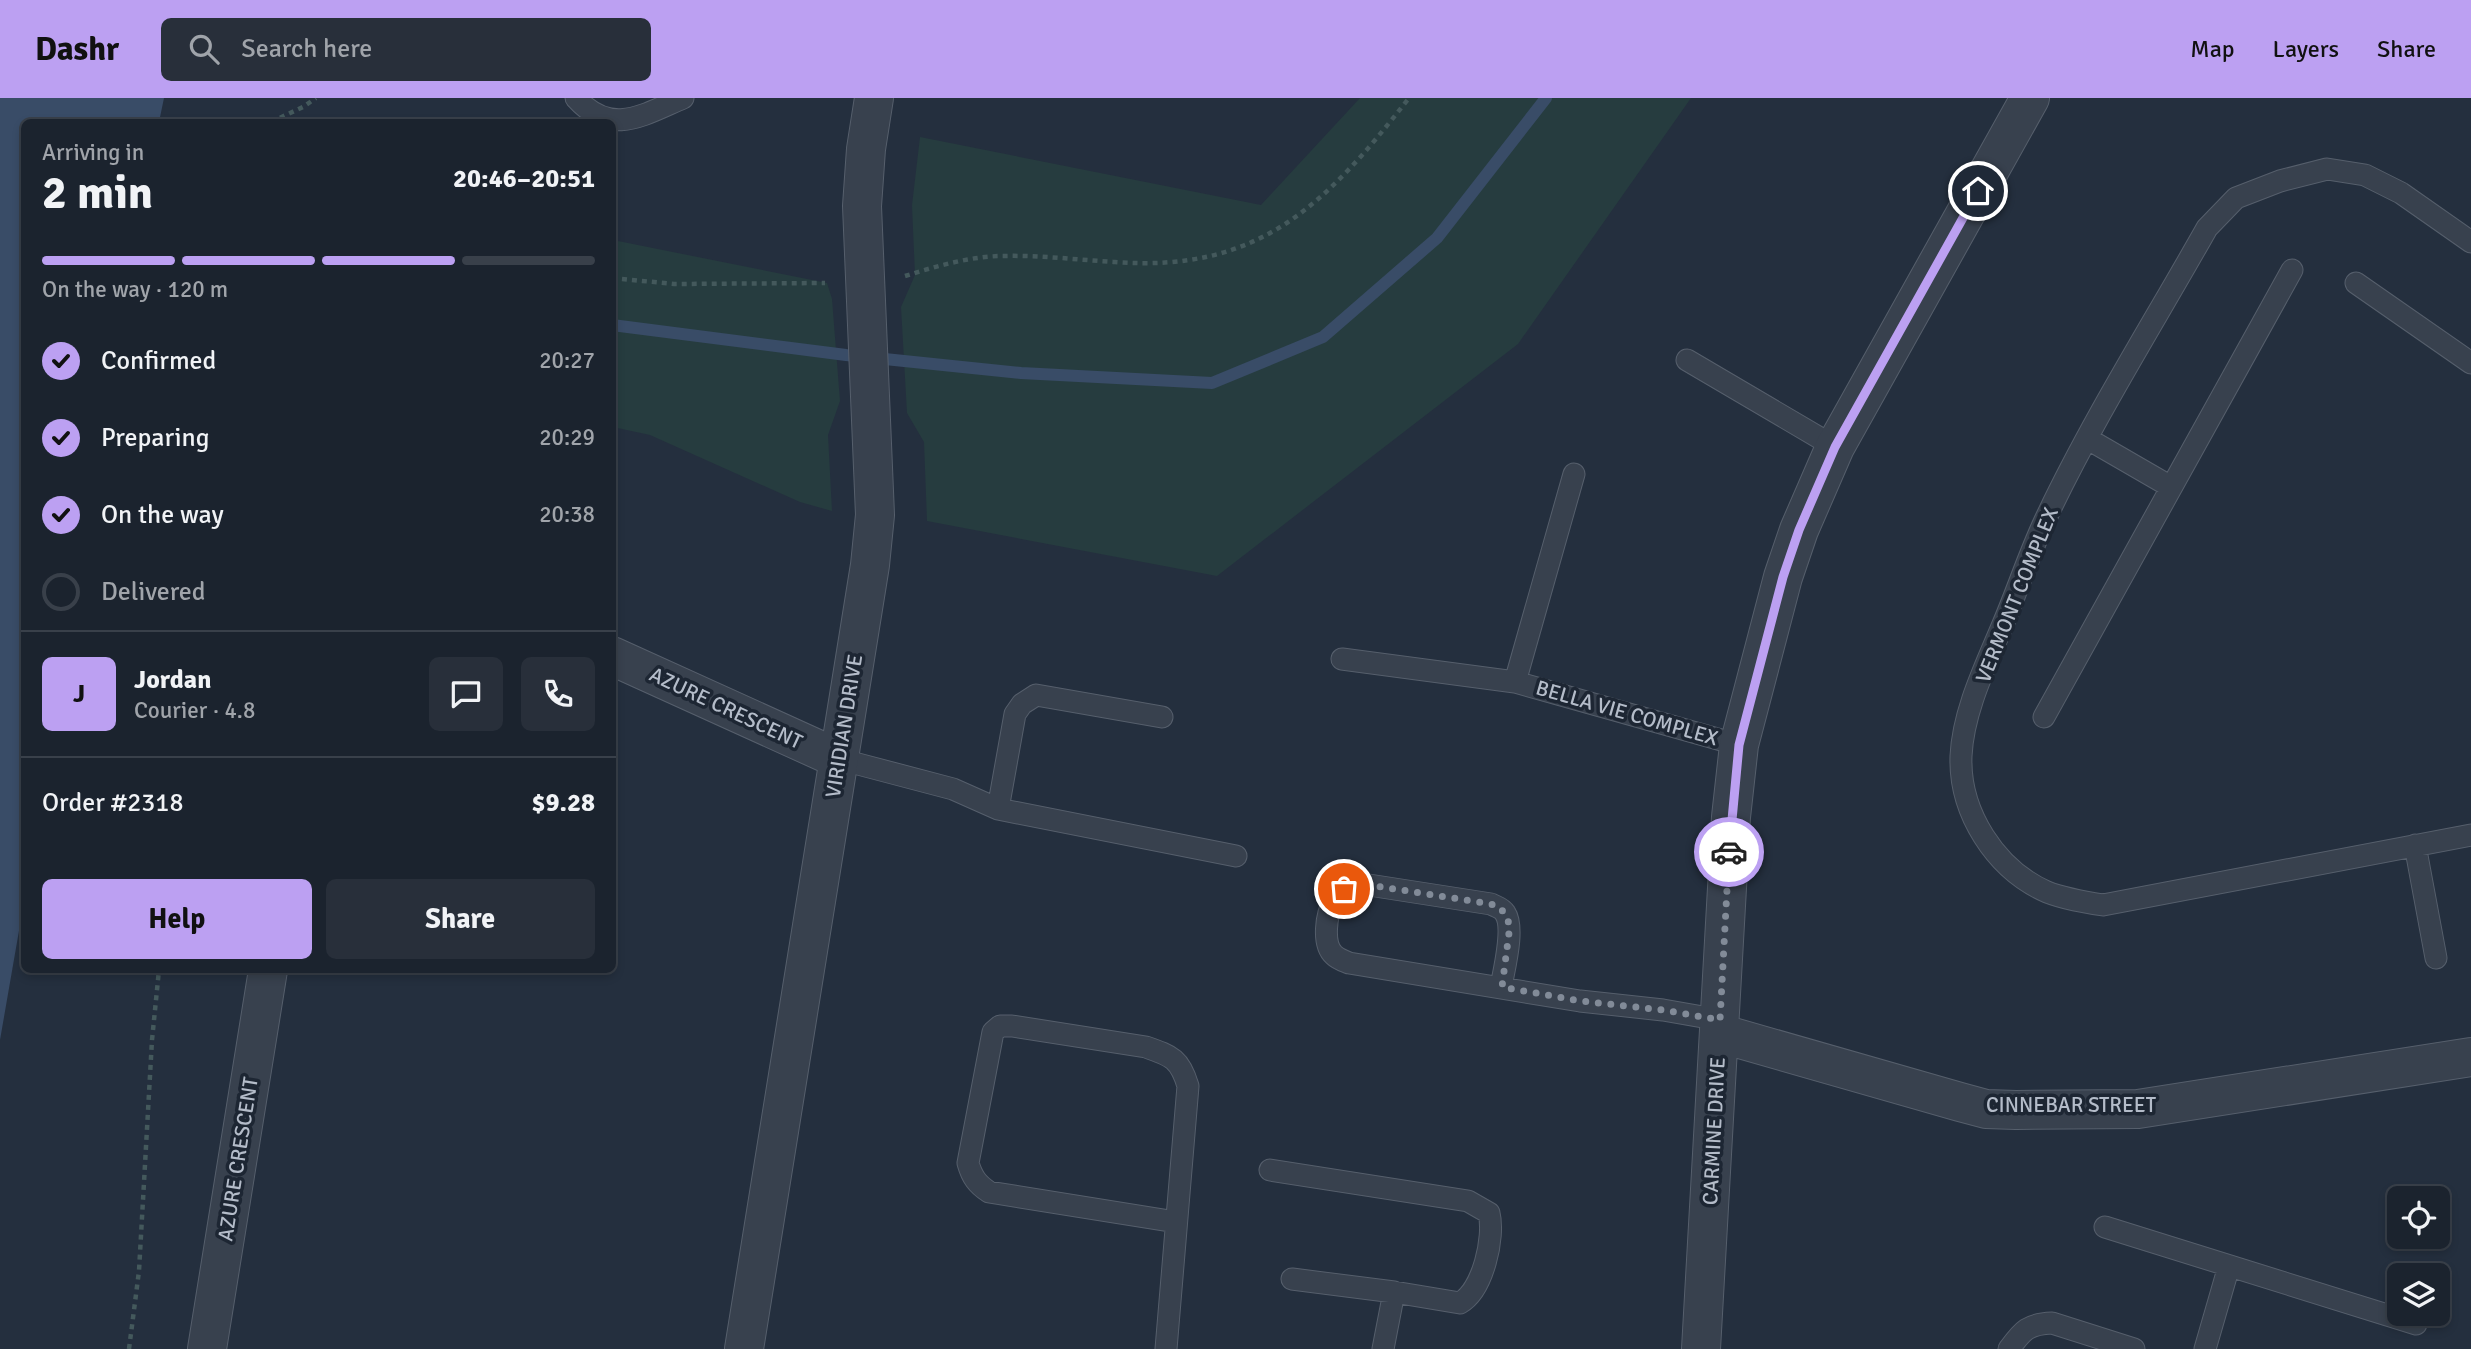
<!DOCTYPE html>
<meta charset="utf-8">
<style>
body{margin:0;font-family:Signika,sans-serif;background:#282f3a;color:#f1f3f6;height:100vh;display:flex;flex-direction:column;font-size:26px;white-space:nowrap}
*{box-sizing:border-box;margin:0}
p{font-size:23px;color:#a0a4aa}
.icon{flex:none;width:38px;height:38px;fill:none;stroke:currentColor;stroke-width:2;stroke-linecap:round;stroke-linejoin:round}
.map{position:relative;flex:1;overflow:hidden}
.side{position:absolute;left:21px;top:21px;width:595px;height:854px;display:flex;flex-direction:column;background:#1b232e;border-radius:10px;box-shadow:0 4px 10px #0003,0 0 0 2px #39404a}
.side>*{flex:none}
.controls{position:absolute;left:2387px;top:1088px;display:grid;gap:14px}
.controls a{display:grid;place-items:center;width:63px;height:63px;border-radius:10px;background:#1b232e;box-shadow:0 4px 10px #0003,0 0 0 2px #39404a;font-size:35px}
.pin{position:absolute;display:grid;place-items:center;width:60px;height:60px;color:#fff;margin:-30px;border:4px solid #fff;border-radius:50%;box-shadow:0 2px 7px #0007}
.courier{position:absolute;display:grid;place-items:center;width:70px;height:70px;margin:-35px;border:5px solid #bca0f2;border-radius:50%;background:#fff;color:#222;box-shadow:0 2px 9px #0007}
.headline em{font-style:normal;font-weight:700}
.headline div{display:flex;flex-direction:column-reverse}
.headline{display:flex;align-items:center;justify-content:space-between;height:119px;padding:0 21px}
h1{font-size:46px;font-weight:700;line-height:52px}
.bar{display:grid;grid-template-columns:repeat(4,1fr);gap:10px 7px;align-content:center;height:84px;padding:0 21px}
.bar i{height:9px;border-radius:5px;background:#39404a}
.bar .current{background:#bca0f2}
.bar p{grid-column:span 4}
.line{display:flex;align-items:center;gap:18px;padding:0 21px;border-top:2px solid #39404a}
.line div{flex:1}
.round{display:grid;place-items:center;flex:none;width:74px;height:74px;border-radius:10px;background:#282f3a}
ol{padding:0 21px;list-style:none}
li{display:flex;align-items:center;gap:21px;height:77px}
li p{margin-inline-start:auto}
li .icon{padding:7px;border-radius:50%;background:#bca0f2;color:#111;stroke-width:4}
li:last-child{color:#a0a4aa}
li i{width:38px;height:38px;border:4px solid #39404a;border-radius:50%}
.button{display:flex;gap:14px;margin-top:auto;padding:14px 21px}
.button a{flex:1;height:80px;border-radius:10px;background:#bca0f2;color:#111;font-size:28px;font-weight:700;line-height:80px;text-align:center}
.button a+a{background:#282f3a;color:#f1f3f6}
header{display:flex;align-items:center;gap:42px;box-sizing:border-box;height:98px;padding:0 35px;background:#bca0f2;color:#111}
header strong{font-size:33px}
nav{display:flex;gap:38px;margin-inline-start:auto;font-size:24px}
.search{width:490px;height:63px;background:#282f3a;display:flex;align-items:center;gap:18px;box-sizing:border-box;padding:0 24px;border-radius:10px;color:#a0a4aa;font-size:26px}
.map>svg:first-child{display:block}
.green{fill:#263c3f}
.water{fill:#394c67}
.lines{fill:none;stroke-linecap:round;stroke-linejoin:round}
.stream{stroke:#394c67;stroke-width:12}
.service-casing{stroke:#565f6c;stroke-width:23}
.minor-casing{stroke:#565f6c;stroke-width:40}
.path{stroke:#44595c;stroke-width:4.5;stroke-dasharray:5 5;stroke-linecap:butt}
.service{stroke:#38414e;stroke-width:21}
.minor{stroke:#38414e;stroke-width:38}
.done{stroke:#828b98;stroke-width:7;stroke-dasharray:0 12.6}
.route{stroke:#bca0f2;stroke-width:9}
.labels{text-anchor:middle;stroke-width:7;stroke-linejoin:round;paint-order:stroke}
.street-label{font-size:21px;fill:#b4bcc9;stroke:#1d2633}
</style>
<header>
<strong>Dashr</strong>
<div class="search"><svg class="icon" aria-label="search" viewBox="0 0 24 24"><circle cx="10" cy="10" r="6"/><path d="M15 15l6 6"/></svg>Search here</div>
<nav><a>Map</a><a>Layers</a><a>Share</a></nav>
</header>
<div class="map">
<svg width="2471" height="1251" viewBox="0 0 2471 1251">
<rect width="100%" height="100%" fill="#242f3e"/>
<path class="green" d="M 1360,0 L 1691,0 L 1518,246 L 1217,478 L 927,423 L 924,344 L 907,315 L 901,209 L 915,177 L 912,107 L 920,39 L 1261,107 Z
M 613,142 L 827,185 L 832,201 L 840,303 L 828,337 L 832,413 L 800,404 L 650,337 L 613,329 Z"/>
<path class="water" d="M 0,0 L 164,0 L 159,24 L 24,24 L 24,804 L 0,942 Z"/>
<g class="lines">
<path class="stream" d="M 612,227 L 846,257 L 1021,275 L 1212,285 L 1323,239 L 1437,140 L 1546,0"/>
<defs>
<path id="service" d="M 576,0 C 611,39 643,17 683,0
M 2471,144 L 2401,95 L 2365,77 L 2327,71 L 2280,83 L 2236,100 L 2207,130 C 2154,224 2093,321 2047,418 C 2030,453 2018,491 2003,526 C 1986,567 1963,613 1961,658 C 1959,714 1995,771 2047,794 C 2065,801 2084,804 2103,807 L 2471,737
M 2356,185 L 2471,265
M 1687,262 L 1835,349
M 2088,341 L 2171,389
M 1342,561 L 1515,584 L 1739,647
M 1515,584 L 1574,376
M 2044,619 L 2292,172
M 839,661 L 953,691 L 998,711 L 1236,758
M 998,711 L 1015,616 L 1022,606 L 1036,597 L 1162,619
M 2415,747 L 2436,860
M 1501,889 C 1504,871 1515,830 1505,815 C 1502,810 1497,809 1491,806 L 1356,785 C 1347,789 1339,794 1334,803 C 1326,816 1322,846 1334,857 C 1338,861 1344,863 1349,865 L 1580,903 L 1663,912 L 1720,922
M 1270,1072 L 1468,1103 L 1489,1115 C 1495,1139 1483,1192 1460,1205 L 1394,1194 L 1383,1251
M 2105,1129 L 2416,1226
M 1292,1181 L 1394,1194
M 1166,1251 L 1188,988 C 1180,961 1172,958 1146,949 L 1012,928 L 1000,928 L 993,934 L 968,1065 C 972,1079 977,1086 989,1094 L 1176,1124
M 2009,1251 C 2023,1232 2028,1226 2052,1225 L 2134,1251
M 2205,1251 L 2229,1168"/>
<path id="minor" d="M 612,558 L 839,661
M 1719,935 L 1960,1004 L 1986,1011 L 2016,1012 L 2138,1011 L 2471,959
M 207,1251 L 268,872
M 744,1251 L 870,467 L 875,417 L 862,108 L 866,51 L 874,0
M 1701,1251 L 1731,719 L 1739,647 L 1783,479 L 1799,432 L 1835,349 L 2030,0"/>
</defs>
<use href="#service" class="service-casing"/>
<use href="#minor" class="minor-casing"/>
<path class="path" d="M 271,24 L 303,9 L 316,0
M 905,178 C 937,168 971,158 1004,158 C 1041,157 1078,162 1115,164 C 1260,175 1326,106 1409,0
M 612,180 L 674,186 L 825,185
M 129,1251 L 139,1173 L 152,942 L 159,872"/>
<use href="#service" class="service"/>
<use href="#minor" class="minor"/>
</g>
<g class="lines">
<path class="done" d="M 1344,791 L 1356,785 L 1491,806 L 1501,810 L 1510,827 L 1502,889 L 1580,903 L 1663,912 L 1720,922 L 1729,754"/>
<path class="route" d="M 1729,754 L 1739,647 L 1783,479 L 1799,432 L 1835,349 L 1978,93"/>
</g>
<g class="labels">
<g class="street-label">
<text transform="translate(2017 497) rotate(-68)" y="7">VERMONT COMPLEX</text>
<text transform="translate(726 610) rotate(25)" y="7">AZURE CRESCENT</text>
<text transform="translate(1627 615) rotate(16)" y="7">BELLA VIE COMPLEX</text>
<text transform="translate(844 628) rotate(-81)" y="7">VIRIDIAN DRIVE</text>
<text x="2071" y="1014">CINNEBAR STREET</text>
<text transform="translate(1714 1033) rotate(-87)" y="7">CARMINE DRIVE</text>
<text transform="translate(238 1061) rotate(-81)" y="7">AZURE CRESCENT</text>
</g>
</g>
</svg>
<div class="controls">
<a><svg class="icon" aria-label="locate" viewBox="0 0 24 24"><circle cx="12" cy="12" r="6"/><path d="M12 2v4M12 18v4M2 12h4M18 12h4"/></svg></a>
<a><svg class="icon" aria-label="layers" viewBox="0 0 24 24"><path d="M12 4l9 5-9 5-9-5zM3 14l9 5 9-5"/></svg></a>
</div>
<div class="pin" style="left:1344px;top:791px;background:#ea580c"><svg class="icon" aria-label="bag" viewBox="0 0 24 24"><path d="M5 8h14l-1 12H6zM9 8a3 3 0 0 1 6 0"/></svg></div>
<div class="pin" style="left:1978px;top:93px;background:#1f2937"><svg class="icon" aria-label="home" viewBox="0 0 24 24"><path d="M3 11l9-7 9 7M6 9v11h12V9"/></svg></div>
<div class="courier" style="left:1729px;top:754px"><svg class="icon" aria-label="car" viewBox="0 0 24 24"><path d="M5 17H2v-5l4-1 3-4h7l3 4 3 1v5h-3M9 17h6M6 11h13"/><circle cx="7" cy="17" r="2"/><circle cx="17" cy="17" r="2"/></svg></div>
<section class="side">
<div class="headline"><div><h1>2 min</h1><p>Arriving in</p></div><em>20:46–20:51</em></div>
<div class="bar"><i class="current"></i><i class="current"></i><i class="current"></i><i></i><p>On the way · 120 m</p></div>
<ol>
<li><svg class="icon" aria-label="check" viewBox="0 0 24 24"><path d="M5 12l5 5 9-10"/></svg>Confirmed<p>20:27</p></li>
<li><svg class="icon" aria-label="check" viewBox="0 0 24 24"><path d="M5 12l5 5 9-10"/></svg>Preparing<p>20:29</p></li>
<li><svg class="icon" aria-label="check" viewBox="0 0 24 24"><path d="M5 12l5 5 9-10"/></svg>On the way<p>20:38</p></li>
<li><i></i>Delivered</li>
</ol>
<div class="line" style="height:126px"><b class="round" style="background:#bca0f2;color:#111">J</b><div><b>Jordan</b><p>Courier · 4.8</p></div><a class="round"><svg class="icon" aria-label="chat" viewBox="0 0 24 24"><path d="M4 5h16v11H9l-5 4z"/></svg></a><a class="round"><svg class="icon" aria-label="phone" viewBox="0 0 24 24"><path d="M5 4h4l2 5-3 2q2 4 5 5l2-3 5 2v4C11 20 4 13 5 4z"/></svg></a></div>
<div class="line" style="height:91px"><div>Order #2318</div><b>$9.28</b></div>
<div class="button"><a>Help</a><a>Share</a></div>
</section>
</div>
